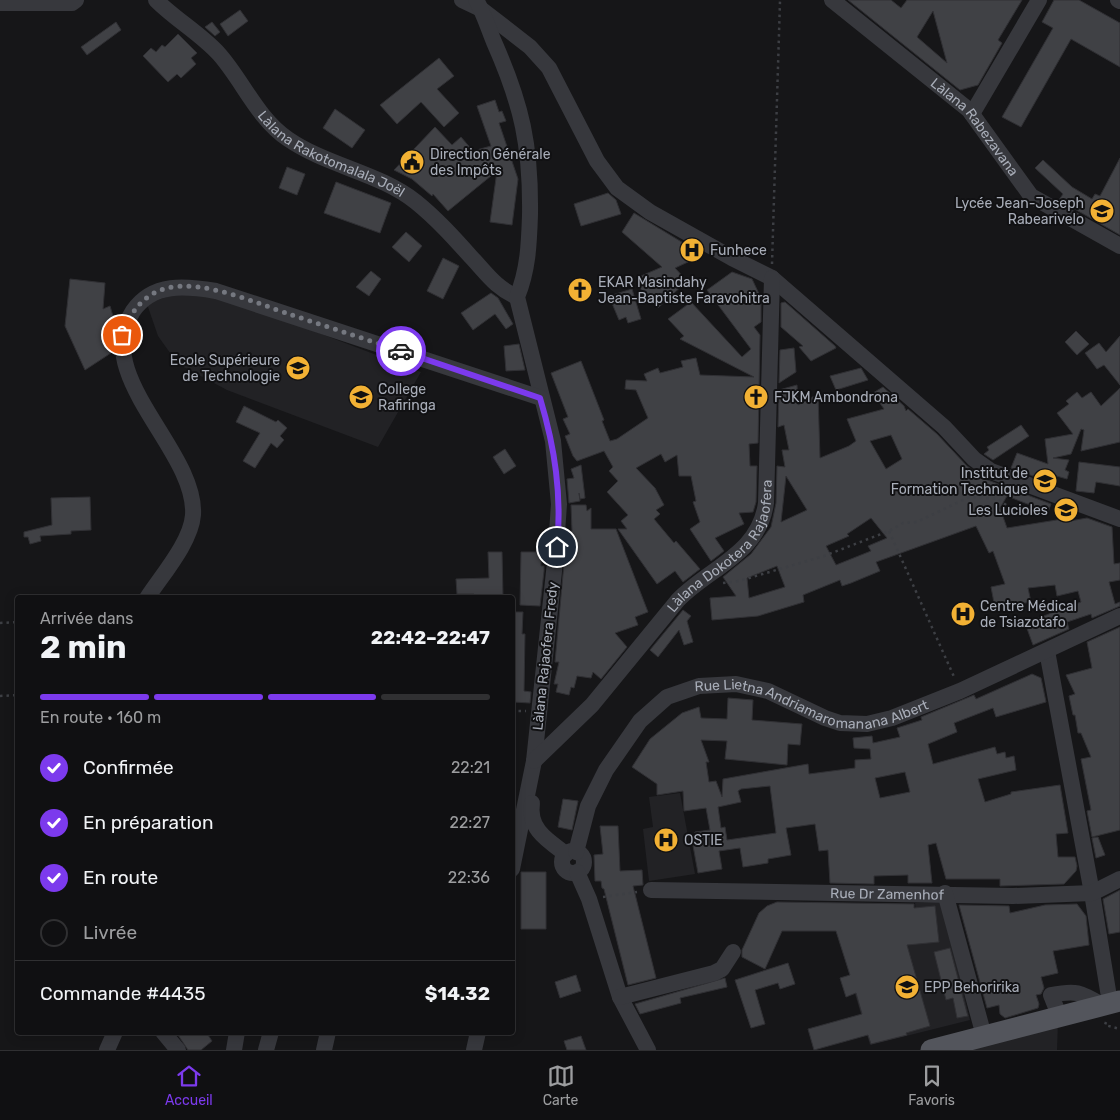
<!DOCTYPE html>
<html lang="fr">
<meta charset="utf-8">
<style>
body{margin:0;font-family:Rubik,sans-serif;background:#19191b;color:#f1f3f6;height:100vh;display:flex;flex-direction:column;font-size:19px;white-space:nowrap}
*{box-sizing:border-box;margin:0}
p{font-size:16px;color:#9c9d9f}
.icon{flex:none;width:28px;height:28px;fill:none;stroke:currentColor;stroke-width:2;stroke-linecap:round;stroke-linejoin:round}
.map{position:relative;flex:1;overflow:hidden}
.details{position:absolute;left:15px;top:595px;width:500px;height:440px;display:flex;flex-direction:column;background:#101012;border-radius:5px;box-shadow:0 2px 12px #0003,0 0 0 1px #303032}
.details>*{flex:none}
.pin{position:absolute;display:grid;place-items:center;width:42px;height:42px;color:#fff;margin:-21px;border:2px solid #fff;border-radius:50%;box-shadow:0 1px 5px #0007}
.courier{position:absolute;display:grid;place-items:center;width:50px;height:50px;margin:-25px;border:4px solid #7c3aed;border-radius:50%;background:#fff;color:#222;box-shadow:0 1px 6px #0007}
.overview em{font-style:normal;font-weight:700}
.overview div{display:flex;flex-direction:column-reverse}
.overview{display:flex;align-items:center;justify-content:space-between;height:85px;padding:0 25px}
h1{font-size:32px;font-weight:700;line-height:38px}
.bar{display:grid;grid-template-columns:repeat(4,1fr);gap:8px 5px;align-content:center;height:60px;padding:0 25px}
.bar i{height:6px;border-radius:4px;background:#303032}
.bar .on{background:#7c3aed}
.bar p{grid-column:span 4}
.line{display:flex;align-items:center;gap:12px;padding:0 25px;border-top:1px solid #303032}
.line div{flex:1}
ol{padding:0 25px;list-style:none}
li{display:flex;align-items:center;gap:15px;height:55px}
li p{margin-inline-start:auto}
li .icon{padding:5px;border-radius:50%;background:#7c3aed;color:#fff;stroke-width:4}
li:last-child{color:#9c9d9f}
li i{width:28px;height:28px;border:2px solid #303032;border-radius:50%}
.dock{display:flex;justify-content:space-around;align-items:center;height:70px;border-top:1px solid #303032;background:#101012;font-size:14px;color:#9c9d9f}
.dock a{display:grid;justify-items:center;gap:2px}
.dock .on{color:#7c3aed}
.map>svg:first-child{display:block}
.built{fill:#222225}
.building{fill:#404145;stroke:#303034;fill-rule:evenodd}
.lines{fill:none;stroke-linecap:round;stroke-linejoin:round}
.path{stroke:#3d3f44;stroke-width:2.5;stroke-dasharray:2.5 4;stroke-linecap:butt}
.minor{stroke:#37383d;stroke-width:16}
.major{stroke:#53555c;stroke-width:21}
.done{stroke:#757880;stroke-width:5;stroke-dasharray:0 9}
.route{stroke:#7c3aed;stroke-width:6}
.labels{text-anchor:middle;stroke-width:4;stroke-linejoin:round;paint-order:stroke}
.street-label{font-size:14px;fill:#a8adb8;stroke:#111113}
.poi-label{font-size:14px;fill:#a8adb8;stroke:#111113;text-anchor:start}
</style>
<div class="map">
<svg width="1120" height="1050" viewBox="0 0 1120 1050">
<rect width="100%" height="100%" fill="#161618"/>
<path class="built" d="M 180,292 L 230,301 L 277,317 L 421,372 L 378,447 L 227,390 L 178,364 L 158,336 L 147,304 Z
M 680,793 L 695,874 L 649,881 L 643,829 L 653,827 L 649,797 Z
M 942,902 L 970,1020 L 870,1045 L 843,953 L 878,942 L 918,938 L 915,903 Z
M 1058,1022 L 1057,1050 L 968,1050 Z"/>
<path class="building" d="M 848,0 L 891,0 L 901,8 L 907,0 L 1022,0 L 998,40 L 1002,43 L 978,85 L 960,90 ZM 933,11 L 947,63 L 917,37 Z
M 1054,0 L 1079,0 L 1120,23 L 1120,67 L 1071,39 L 1021,127 L 1002,117 L 1053,28 L 1042,22 Z
M 240,10 L 248,21 L 228,36 L 220,24 Z
M 116,22 L 121,30 L 87,55 L 81,47 Z
M 212,22 L 220,32 L 215,36 L 205,27 Z
M 178,34 L 197,53 L 191,58 L 196,64 L 181,78 L 177,74 L 168,82 L 143,56 L 151,48 L 156,52 L 162,45 L 165,47 Z
M 439,58 L 454,76 L 437,89 L 459,113 L 444,127 L 421,102 L 397,124 L 380,105 Z
M 495,100 L 499,112 L 502,111 L 506,121 L 499,123 L 518,179 L 512,225 L 490,222 L 497,171 L 448,211 L 433,194 L 432,196 L 412,179 L 394,170 L 435,127 L 452,145 L 461,137 L 473,151 L 491,146 L 477,106 Z
M 335,109 L 365,130 L 352,148 L 323,128 Z
M 1120,158 L 1120,235 L 1059,200 L 1063,194 L 1035,168 L 1043,160 L 1072,187 L 1092,199 L 1095,194 L 1100,196 Z
M 287,167 L 305,174 L 297,195 L 279,188 Z
M 336,182 L 391,203 L 380,233 L 324,213 Z
M 608,193 L 616,200 L 621,214 L 581,226 L 574,204 Z
M 634,213 L 703,255 L 675,268 L 687,281 L 658,308 L 637,285 L 641,276 L 662,267 L 622,232 Z
M 406,232 L 422,246 L 409,262 L 392,247 Z
M 443,258 L 459,266 L 443,299 L 427,291 Z
M 371,271 L 381,279 L 369,296 L 356,287 Z
M 732,272 L 752,279 L 761,298 L 761,322 L 754,327 L 760,335 L 758,443 L 749,444 L 750,466 L 757,466 L 756,502 L 753,512 L 739,513 L 744,524 L 715,538 L 724,551 L 711,561 L 690,529 L 700,522 L 693,502 L 696,501 L 691,476 L 679,476 L 677,455 L 665,462 L 661,454 L 636,468 L 655,488 L 664,505 L 656,510 L 660,514 L 654,519 L 674,543 L 676,541 L 700,569 L 683,582 L 675,571 L 657,584 L 618,529 L 627,529 L 621,521 L 628,515 L 607,492 L 618,481 L 609,471 L 613,467 L 604,451 L 577,461 L 573,456 L 565,436 L 570,434 L 563,419 L 568,417 L 551,373 L 581,361 L 604,420 L 602,421 L 610,441 L 617,439 L 648,418 L 636,390 L 625,389 L 626,380 L 647,381 L 644,374 L 658,368 L 660,373 L 683,367 L 681,361 L 696,358 L 700,375 L 754,377 L 680,339 L 684,336 L 668,319 L 691,302 L 742,357 L 751,349 L 707,290 Z
M 70,279 L 105,283 L 103,309 L 110,306 L 115,323 L 109,326 L 114,351 L 85,370 L 65,326 Z
M 632,289 L 641,319 L 628,323 L 626,317 L 619,320 L 609,296 Z
M 491,293 L 498,298 L 513,324 L 506,329 L 495,314 L 473,330 L 461,313 Z
M 785,302 L 835,346 L 836,348 L 811,361 L 799,347 L 803,346 L 781,327 L 781,303 Z
M 1076,331 L 1089,344 L 1077,355 L 1065,342 Z
M 1120,336 L 1120,385 L 1104,365 L 1097,369 L 1085,353 L 1099,343 L 1106,352 Z
M 519,344 L 525,370 L 506,371 L 504,346 Z
M 794,348 L 796,372 L 779,383 L 780,350 Z
M 861,368 L 868,380 L 836,390 L 830,376 Z
M 797,385 L 798,405 L 818,394 L 820,458 L 849,446 L 856,441 L 847,419 L 884,409 L 873,393 L 883,387 L 904,406 L 906,411 L 908,409 L 937,434 L 967,466 L 985,479 L 1051,504 L 1048,512 L 1007,496 L 1000,508 L 1007,528 L 1069,518 L 1070,521 L 1087,518 L 1112,527 L 1114,564 L 1120,563 L 1120,580 L 1109,582 L 1115,604 L 1120,602 L 1120,606 L 1092,618 L 1091,614 L 1067,622 L 1069,629 L 1033,645 L 1025,623 L 1081,602 L 1078,591 L 1057,596 L 1055,585 L 1028,588 L 1031,602 L 995,608 L 991,587 L 1005,584 L 993,551 L 989,553 L 976,526 L 876,562 L 880,571 L 851,583 L 842,586 L 840,580 L 803,595 L 804,602 L 758,616 L 712,620 L 710,598 L 736,596 L 723,577 L 751,554 L 771,527 L 776,503 L 777,466 L 785,467 L 782,450 L 789,450 L 784,425 L 778,427 L 779,390 ZM 891,435 L 902,459 L 886,469 L 870,441 ZM 786,476 L 807,510 L 781,522 ZM 871,518 L 887,538 L 868,546 L 871,551 L 836,565 L 826,546 L 849,536 L 847,534 ZM 777,566 L 785,587 L 749,598 L 747,578 Z
M 1120,388 L 1120,442 L 1081,451 L 1084,430 L 1081,429 L 1071,454 L 1053,458 L 1069,460 L 1065,470 L 1069,472 L 1067,479 L 1046,473 L 1044,480 L 1011,468 L 1017,453 L 1048,464 L 1045,439 L 1073,434 L 1057,413 L 1069,404 L 1066,401 L 1077,392 L 1082,398 L 1091,392 L 1101,406 Z
M 244,406 L 276,422 L 278,420 L 287,428 L 280,436 L 284,440 L 277,448 L 271,443 L 255,468 L 243,461 L 260,433 L 236,422 Z
M 1021,425 L 1029,436 L 993,460 L 984,454 L 989,450 L 987,447 Z
M 505,449 L 516,466 L 504,474 L 493,457 Z
M 1079,462 L 1120,467 L 1120,486 L 1096,482 L 1094,493 L 1076,491 Z
M 581,465 L 585,498 L 580,499 L 579,493 L 580,501 L 569,503 L 567,479 L 574,478 L 571,469 Z
M 90,497 L 91,530 L 71,531 L 71,534 L 40,536 L 41,541 L 30,544 L 28,537 L 24,537 L 24,532 L 52,525 L 51,498 Z
M 571,505 L 586,505 L 587,511 L 591,508 L 591,529 L 616,529 L 648,612 L 635,617 L 638,625 L 615,633 L 627,647 L 601,679 L 593,672 L 591,678 L 577,676 L 574,688 L 571,687 L 569,695 L 556,692 L 558,684 L 554,684 L 559,662 L 555,662 L 567,531 L 572,531 Z
M 488,552 L 502,552 L 503,597 L 474,598 L 474,594 L 457,594 L 456,579 L 489,578 Z
M 521,552 L 541,552 L 541,566 L 544,566 L 544,571 L 540,606 L 520,605 Z
M 683,610 L 691,616 L 687,621 L 693,642 L 684,645 L 679,630 L 658,657 L 650,650 Z
M 512,612 L 523,612 L 522,634 L 525,634 L 524,691 L 531,692 L 530,703 L 513,702 Z
M 1120,627 L 1120,830 L 1092,837 L 1087,811 L 1091,810 L 1081,759 L 1091,757 L 1081,733 L 1078,733 L 1075,715 L 1073,715 L 1069,696 L 1075,694 L 1066,675 L 1092,668 L 1087,642 Z
M 1032,674 L 1041,678 L 1046,702 L 996,717 L 993,708 L 954,723 L 957,732 L 928,744 L 933,764 L 995,747 L 997,754 L 1005,752 L 1006,758 L 1014,756 L 1016,770 L 978,779 L 985,802 L 1011,794 L 1011,792 L 1060,785 L 1068,833 L 1056,834 L 1058,857 L 1075,857 L 1077,866 L 1076,871 L 1064,884 L 1000,886 L 1000,879 L 946,879 L 936,843 L 928,845 L 932,883 L 908,883 L 908,875 L 874,876 L 874,884 L 830,883 L 828,850 L 819,851 L 815,824 L 786,828 L 791,855 L 768,859 L 768,863 L 743,867 L 740,848 L 719,851 L 722,869 L 698,873 L 692,840 L 695,832 L 710,830 L 706,808 L 684,811 L 683,791 L 657,795 L 657,784 L 632,767 L 650,739 L 682,713 L 699,707 L 701,718 L 727,719 L 728,698 L 753,700 L 752,720 L 802,724 L 800,745 L 788,744 L 787,765 L 725,759 L 727,741 L 701,740 L 709,762 L 706,762 L 709,782 L 716,781 L 722,797 L 723,779 L 808,764 L 809,774 L 855,768 L 855,760 L 871,759 L 870,749 L 854,748 L 853,738 L 872,736 L 873,743 L 900,737 L 897,728 L 922,720 L 921,717 L 974,695 L 976,699 ZM 905,772 L 910,792 L 880,798 L 875,778 ZM 770,786 L 776,833 L 727,840 L 725,827 L 721,828 L 718,807 L 741,802 L 738,791 L 741,789 Z
M 563,799 L 578,801 L 572,830 L 558,827 Z
M 600,826 L 618,826 L 620,871 L 642,870 L 643,885 L 633,886 L 656,978 L 628,985 L 604,889 L 602,888 L 601,881 L 595,881 L 594,855 L 603,854 Z
M 1098,837 L 1105,855 L 1096,858 L 1092,838 Z
M 521,872 L 546,872 L 546,929 L 521,929 Z
M 1120,890 L 1120,932 L 1109,934 L 1103,899 Z
M 777,902 L 914,904 L 914,908 L 935,906 L 939,942 L 907,945 L 930,1026 L 906,1033 L 907,1035 L 871,1044 L 868,1035 L 814,1050 L 808,1029 L 862,1014 L 856,993 L 846,997 L 840,978 L 850,975 L 836,931 L 782,931 L 765,969 L 742,957 L 742,950 L 759,913 L 767,906 Z
M 1077,904 L 1086,916 L 1089,945 L 1053,951 L 1058,973 L 1041,977 L 1044,988 L 1041,994 L 1036,995 L 1039,1004 L 1038,1008 L 1005,1018 L 1000,1014 L 999,1005 L 987,1008 L 959,905 L 1009,906 L 1010,913 L 1045,905 Z
M 950,948 L 967,1013 L 968,1016 L 957,1018 L 953,998 L 946,1000 L 934,952 Z
M 788,963 L 795,984 L 780,989 L 778,983 L 755,990 L 765,1024 L 751,1028 L 735,980 Z
M 576,975 L 581,991 L 560,998 L 555,982 Z
M 725,978 L 727,987 L 680,998 L 681,1003 L 640,1014 L 635,1004 Z
M 176,1032 L 206,1032 L 212,1041 L 201,1050 L 188,1050 Z
M 581,1036 L 586,1050 L 567,1050 L 564,1041 Z"/>
<g class="lines">
<path class="path" d="M 772,264 L 780,1
M 889,531 L 955,679
M 723,583 L 739,581 L 824,556 L 889,531 L 903,523 L 917,522 L 969,497 L 999,499 L 1012,510 L 1041,506
M 0,623 L 18,622
M 0,696 L 18,695
M 512,711 L 526,711
M 603,897 L 637,892
M 1106,1022 L 1105,1025 L 1120,1029"/>
<g class="minor">
<path id="s1" d="M 156,0 C 176,20 201,34 219,54 C 243,81 257,118 288,139 C 327,166 380,173 416,202 C 437,219 454,238 472,258 C 487,274 496,288 517,297"/>
<path d="M 462,0 L 481,9 L 530,47 L 549,68 L 597,161 L 617,188 L 650,212 L 732,258 L 772,278 L 944,427 L 974,459 L 991,471 L 1120,519"/>
<path d="M 476,0 C 484,13 488,28 494,42 C 522,105 531,146 530,215 C 529,245 528,270 517,297 L 553,441 L 559,504 L 555,562 L 534,761 L 512,869"/>
<path id="s2" d="M 832,0 L 969,110 L 1031,196 L 1120,246"/>
<path d="M 1118,0 L 1120,1"/>
<path d="M 0,3 L 72,3 L 76,0"/>
<path d="M 972,114 L 1039,0"/>
<path d="M 147,598 C 162,575 191,542 193,515 C 197,450 90,376 133,311 C 153,282 186,286 216,291 L 541,398"/>
<path d="M 1047,651 L 1092,893 L 1110,1003"/>
<path id="s3" d="M 534,761 L 592,705 L 678,600 C 710,567 759,554 766,503 L 772,278"/>
<path d="M 532,803 C 528,829 547,840 566,854"/>
<circle cx="573" cy="862" r="11"/>
<path id="s4" d="M 576,852 L 588,806 L 606,770 L 640,721 L 667,697 L 699,686 L 736,684 L 768,691 L 825,718 L 840,723 L 867,724 L 892,718 L 960,691 L 1120,616"/>
<path d="M 577,872 L 589,899 L 620,997 L 648,1050"/>
<path id="s5" d="M 651,890 L 1013,896 L 1092,893 L 1120,879"/>
<path d="M 945,893 L 984,1036"/>
<path d="M 620,997 L 714,973 L 722,969 L 733,952"/>
<path d="M 1057,1010 L 1051,995 C 1076,990 1080,992 1102,1005"/>
<path d="M 163,1032 L 178,1050"/>
<path d="M 107,1050 L 115,1032"/>
<path d="M 234,1050 L 237,1032"/>
<path d="M 266,1050 L 271,1032"/>
<path d="M 324,1050 L 328,1032"/>
<path d="M 474,1050 L 478,1032"/>
</g>
<path class="major" d="M 931,1050 L 1120,1001"/>
</g>
<g class="lines">
<path class="done" d="M 122,335 C 131,312 142,295 167,288 C 203,279 258,304 292,315 C 328,327 365,339 401,351"/>
<path class="route" d="M 401,351 L 540,398 C 555,448 562,495 557,547"/>
</g>
<defs>
<symbol id="civic-disc" viewBox="-11 -11 22 22"><circle r="9.5" fill="#f2b134" stroke="#111113"/><path d="M-.6-6.5H3V-4.5H.6V-3L4-1V1h2V6H-6V1h2V-1L-.6-3ZM-1.2 2.5V6h2.4V2.5Z" fill="#111"/></symbol>
<symbol id="school-disc" viewBox="-11 -11 22 22"><circle r="9.5" fill="#f2b134" stroke="#111113"/><path d="M0-5L7-2L0 1L-7-2ZM-4 1L0 2.5L4 1V4Q0 6-4 4Z" fill="#111"/></symbol>
<symbol id="hospital-disc" viewBox="-11 -11 22 22"><circle r="9.5" fill="#f2b134" stroke="#111113"/><path d="M-5-5h3v3.5h4V-5h3V5h-3V1.5h-4V5h-3Z" fill="#111"/></symbol>
<symbol id="church-disc" viewBox="-11 -11 22 22"><circle r="9.5" fill="#f2b134" stroke="#111113"/><path d="M-1.2-6h2.4v3.5h3.3v2.4h-3.3V6h-2.4V-.1h-3.3v-2.4h3.3Z" fill="#111"/></symbol>
<symbol id="university-disc" viewBox="-11 -11 22 22"><circle r="9.5" fill="#f2b134" stroke="#111113"/><path d="M0-5L7-2L0 1L-7-2ZM-4 1L0 2.5L4 1V4Q0 6-4 4Z" fill="#111"/></symbol>
</defs>
<g fill-rule="evenodd">
<use href="#civic-disc" x="398" y="148" width="28" height="28"/>
<use href="#school-disc" x="1088" y="197" width="28" height="28"/>
<use href="#hospital-disc" x="678" y="236" width="28" height="28"/>
<use href="#church-disc" x="566" y="276" width="28" height="28"/>
<use href="#university-disc" x="284" y="354" width="28" height="28"/>
<use href="#school-disc" x="347" y="383" width="28" height="28"/>
<use href="#church-disc" x="742" y="383" width="28" height="28"/>
<use href="#university-disc" x="1031" y="467" width="28" height="28"/>
<use href="#school-disc" x="1052" y="496" width="28" height="28"/>
<use href="#hospital-disc" x="949" y="600" width="28" height="28"/>
<use href="#hospital-disc" x="652" y="826" width="28" height="28"/>
<use href="#school-disc" x="893" y="973" width="28" height="28"/>
</g>
<g class="labels">
<g class="street-label">
<text dy="5" stroke="none"><textPath href="#s2" startOffset="192">Làlana Rabezavana</textPath></text>
<text dy="5" stroke="none"><textPath href="#s1" startOffset="238">Làlana Rakotomalala Joël</textPath></text>
<text dy="5" stroke="none"><textPath href="#s3" startOffset="289">Làlana Dokotera Rajaofera</textPath></text>
<text transform="translate(545 656) rotate(-84)" y="5">Làlana Rajaofera Fredy</text>
<text dy="5" stroke="none"><textPath href="#s4" startOffset="335">Rue Lietna Andriamaromanana Albert</textPath></text>
<text dy="5" stroke="none"><textPath href="#s5" startOffset="236">Rue Dr Zamenhof</textPath></text>
</g>
<g class="poi-label">
<text x="430" y="159">Direction Générale<tspan x="430" dy="16">des Impôts</tspan></text>
<text x="1084" y="208" text-anchor="end">Lycée Jean-Joseph<tspan x="1084" dy="16">Rabearivelo</tspan></text>
<text x="710" y="255">Funhece</text>
<text x="598" y="287">EKAR Masindahy<tspan x="598" dy="16">Jean-Baptiste Faravohitra</tspan></text>
<text x="280" y="365" text-anchor="end">Ecole Supérieure<tspan x="280" dy="16">de Technologie</tspan></text>
<text x="378" y="394">College<tspan x="378" dy="16">Rafiringa</tspan></text>
<text x="774" y="402">FJKM Ambondrona</text>
<text x="1028" y="478" text-anchor="end">Institut de<tspan x="1028" dy="16">Formation Technique</tspan></text>
<text x="1048" y="515" text-anchor="end">Les Lucioles</text>
<text x="980" y="611">Centre Médical<tspan x="980" dy="16">de Tsiazotafo</tspan></text>
<text x="684" y="845">OSTIE</text>
<text x="924" y="992">EPP Behoririka</text>
</g>
</g>
</svg>
<div class="pin" style="left:122px;top:335px;background:#ea580c"><svg class="icon" aria-label="bag" viewBox="0 0 24 24"><path d="M5 8h14l-1 12H6zM9 8a3 3 0 0 1 6 0"/></svg></div>
<div class="pin" style="left:557px;top:547px;background:#1f2937"><svg class="icon" aria-label="home" viewBox="0 0 24 24"><path d="M3 11l9-7 9 7M6 9v11h12V9"/></svg></div>
<div class="courier" style="left:401px;top:351px"><svg class="icon" aria-label="car" viewBox="0 0 24 24"><path d="M5 17H2v-5l4-1 3-4h7l3 4 3 1v5h-3M9 17h6M6 11h13"/><circle cx="7" cy="17" r="2"/><circle cx="17" cy="17" r="2"/></svg></div>
<section class="details">
<div class="overview"><div><h1>2 min</h1><p>Arrivée dans</p></div><em>22:42–22:47</em></div>
<div class="bar"><i class="on"></i><i class="on"></i><i class="on"></i><i></i><p>En route · 160 m</p></div>
<ol>
<li><svg class="icon" aria-label="check" viewBox="0 0 24 24"><path d="M5 12l5 5 9-10"/></svg>Confirmée<p>22:21</p></li>
<li><svg class="icon" aria-label="check" viewBox="0 0 24 24"><path d="M5 12l5 5 9-10"/></svg>En préparation<p>22:27</p></li>
<li><svg class="icon" aria-label="check" viewBox="0 0 24 24"><path d="M5 12l5 5 9-10"/></svg>En route<p>22:36</p></li>
<li><i></i>Livrée</li>
</ol>
<div class="line" style="height:65px"><div>Commande #4435</div><b>$14.32</b></div>
</section>
</div>
<nav class="dock">
<a class="on"><svg class="icon" aria-label="home" viewBox="0 0 24 24"><path d="M3 11l9-7 9 7M6 9v11h12V9"/></svg>Accueil</a>
<a><svg class="icon" aria-label="map" viewBox="0 0 24 24"><path d="M3 6l6-2 6 2 6-2v14l-6 2-6-2-6 2zM9 4v14M15 6v14"/></svg>Carte</a>
<a><svg class="icon" aria-label="saved" viewBox="0 0 24 24"><path d="M7 4h10v16l-5-4-5 4z"/></svg>Favoris</a>
</nav>
